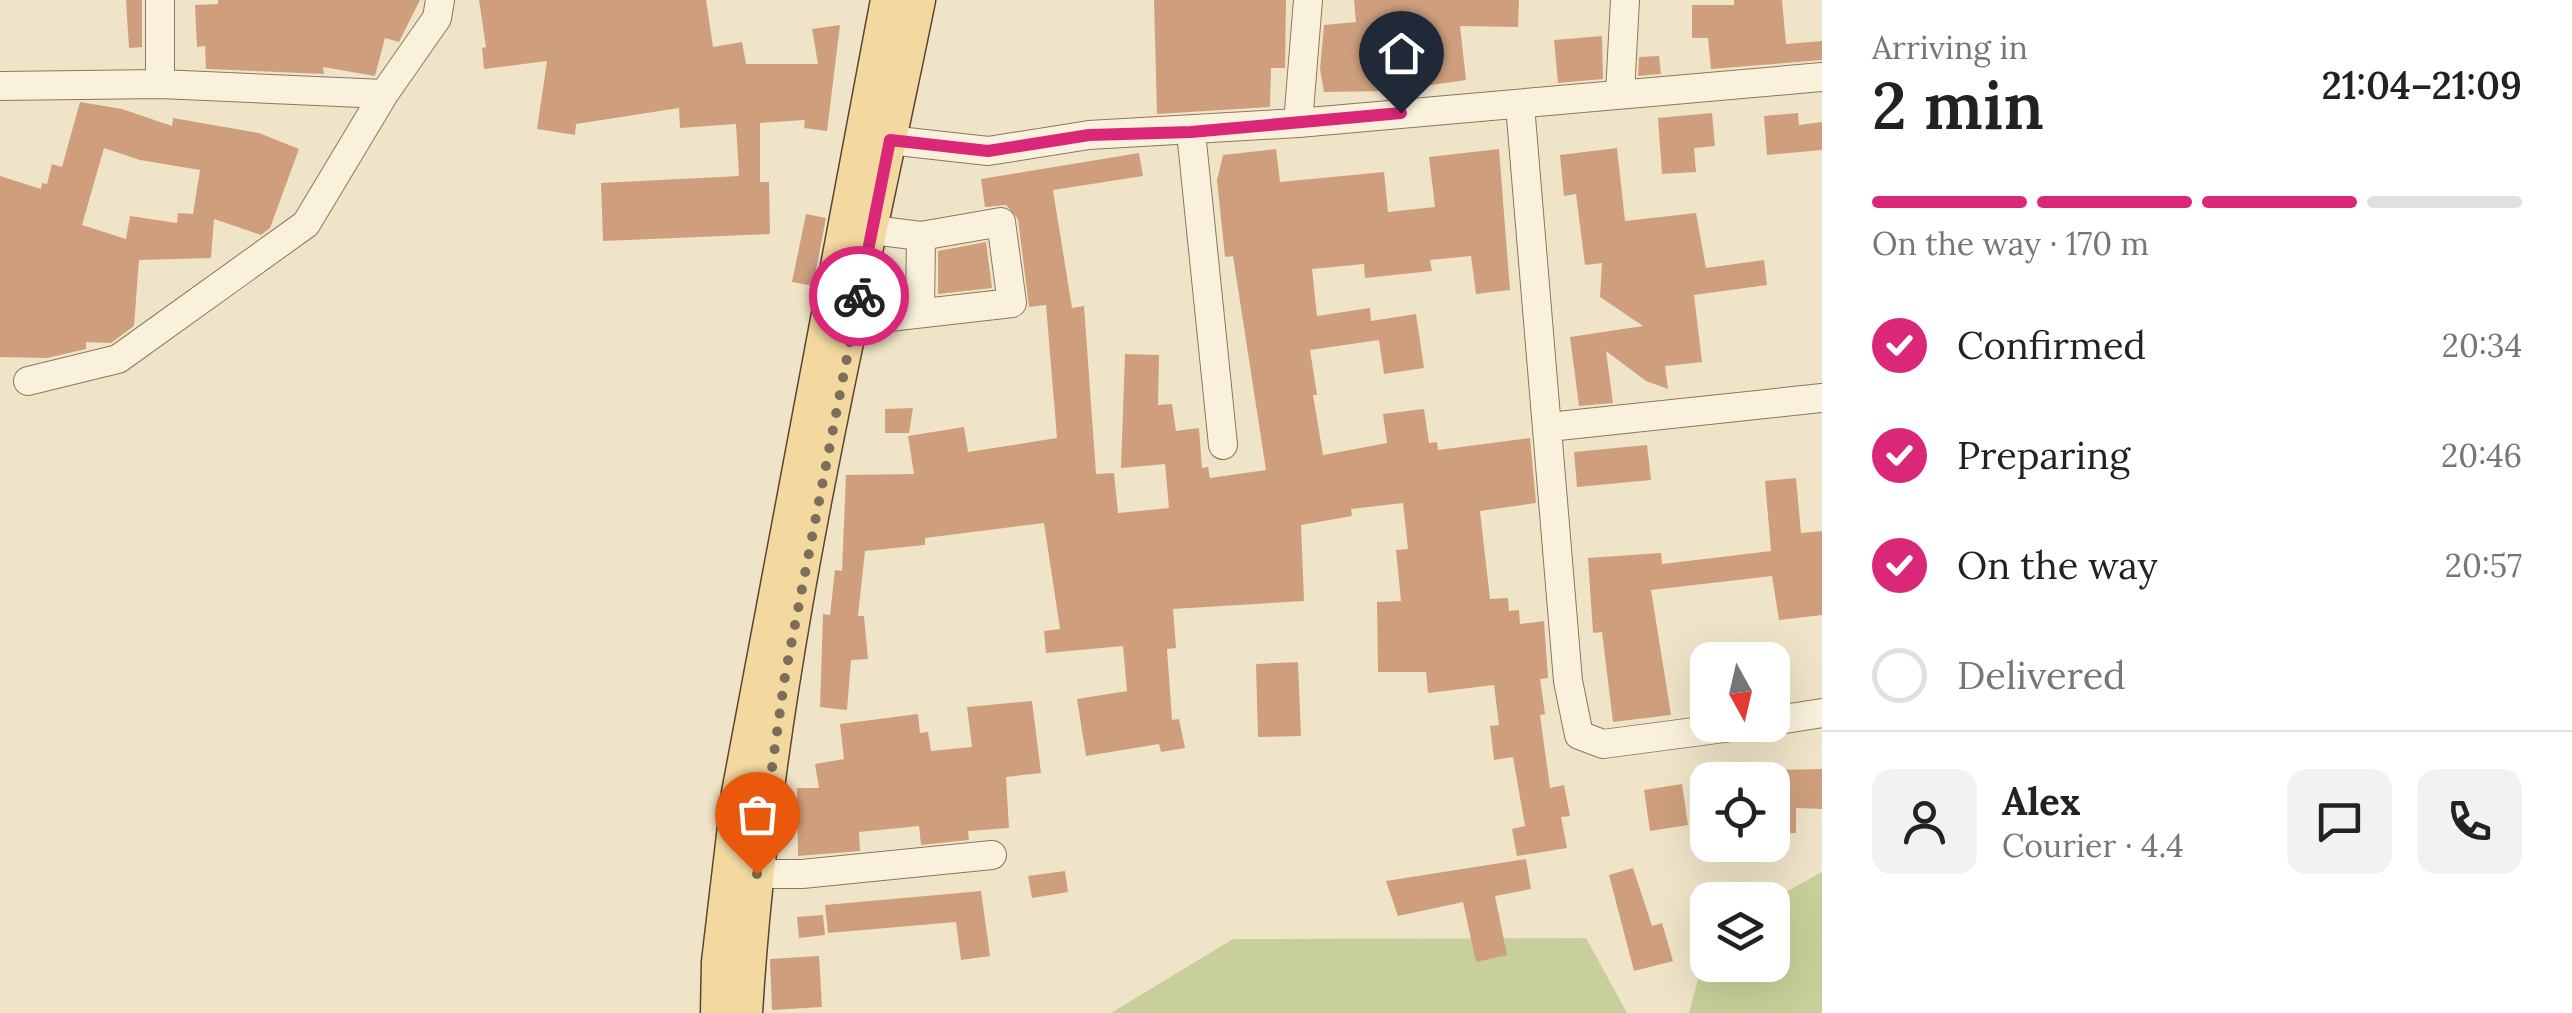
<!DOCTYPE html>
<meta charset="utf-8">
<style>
body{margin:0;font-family:Lora,serif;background:#f2f2f2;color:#222;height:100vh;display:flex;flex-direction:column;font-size:38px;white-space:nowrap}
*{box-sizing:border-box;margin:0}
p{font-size:32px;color:#767676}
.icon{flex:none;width:55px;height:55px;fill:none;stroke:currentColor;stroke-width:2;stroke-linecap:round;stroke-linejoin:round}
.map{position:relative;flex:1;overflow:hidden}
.side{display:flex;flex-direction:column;background:#fff;width:750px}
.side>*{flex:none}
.needle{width:65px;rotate:172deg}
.controls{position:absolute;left:1690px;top:642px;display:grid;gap:20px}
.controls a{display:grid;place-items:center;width:100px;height:100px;border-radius:20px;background:#fff;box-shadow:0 10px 40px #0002;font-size:50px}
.pin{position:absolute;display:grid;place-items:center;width:85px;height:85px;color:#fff;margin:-102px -42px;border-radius:50% 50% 50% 0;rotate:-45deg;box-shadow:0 0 10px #0007}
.pin .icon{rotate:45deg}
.courier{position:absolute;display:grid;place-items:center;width:100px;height:100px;margin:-50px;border:8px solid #db2777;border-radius:50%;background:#fff;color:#222;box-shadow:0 2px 12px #0007}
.head em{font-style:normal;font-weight:600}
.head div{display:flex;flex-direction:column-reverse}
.head{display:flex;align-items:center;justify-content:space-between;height:170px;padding:0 50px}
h1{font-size:65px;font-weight:600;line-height:75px}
.bar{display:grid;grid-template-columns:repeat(4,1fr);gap:15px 10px;align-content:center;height:120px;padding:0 50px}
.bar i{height:12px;border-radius:8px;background:#e0e0e0}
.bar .active{background:#db2777}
.bar p{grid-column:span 4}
.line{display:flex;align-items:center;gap:25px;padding:0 50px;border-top:2px solid #e0e0e0}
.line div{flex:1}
.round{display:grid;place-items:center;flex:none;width:105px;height:105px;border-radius:20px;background:#f2f2f2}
ol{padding:0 50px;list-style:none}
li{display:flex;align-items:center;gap:30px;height:110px}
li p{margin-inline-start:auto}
li .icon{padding:10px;border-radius:50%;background:#db2777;color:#fff;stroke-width:4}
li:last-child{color:#767676}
li i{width:55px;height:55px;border:5px solid #e0e0e0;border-radius:50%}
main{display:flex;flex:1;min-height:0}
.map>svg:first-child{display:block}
.green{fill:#c9cf9b}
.building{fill:#cf9f7d;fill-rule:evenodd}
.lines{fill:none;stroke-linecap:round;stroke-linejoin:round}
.minor-casing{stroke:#8d765c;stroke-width:30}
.major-casing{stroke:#5b4430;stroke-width:35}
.minor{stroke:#faf1dc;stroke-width:28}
.major{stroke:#f3d9a0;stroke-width:32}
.done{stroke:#7c6e5b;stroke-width:10;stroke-dasharray:0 18}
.route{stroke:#db2777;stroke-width:12}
</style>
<main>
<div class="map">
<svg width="1822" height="1013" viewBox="0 0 1822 1013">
<rect width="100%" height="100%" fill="#f0e4c8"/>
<path class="green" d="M 1822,872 L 1822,1013 L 1689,1013 L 1707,947 L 1708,965 L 1772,965 L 1771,900 Z
M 1586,938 L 1627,1013 L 1111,1013 L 1233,939 Z"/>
<path class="building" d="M 126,0 L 142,0 L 142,47 L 129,48 Z
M 218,0 L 420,0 L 399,42 L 385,38 L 375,76 L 323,67 L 324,74 L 206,69 L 205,46 L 197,47 L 195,5 L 218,4 Z
M 479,0 L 706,0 L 713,47 L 742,42 L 746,64 L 818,64 L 812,29 L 840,25 L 827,131 L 804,128 L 805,120 L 760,123 L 760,182 L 769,182 L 770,234 L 603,241 L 601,183 L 739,176 L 736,124 L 680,128 L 679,108 L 576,124 L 575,135 L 537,129 L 547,61 L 484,69 L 482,48 L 486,47 Z
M 1154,0 L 1286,0 L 1285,68 L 1271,68 L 1270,107 L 1157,114 Z
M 1354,0 L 1519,0 L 1518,27 L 1460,26 L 1466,80 L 1389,91 L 1324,92 L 1320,69 L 1324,25 L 1356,22 Z
M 1734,0 L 1782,0 L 1786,44 L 1822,41 L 1822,60 L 1711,69 L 1708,38 L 1692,38 L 1692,5 L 1734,5 Z
M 1602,36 L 1603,79 L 1558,83 L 1554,40 Z
M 1659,56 L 1661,74 L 1638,76 L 1639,57 Z
M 80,102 L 122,109 L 172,126 L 173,118 L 259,133 L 299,149 L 270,228 L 261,235 L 214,219 L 211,258 L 139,260 L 134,326 L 111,343 L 86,342 L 86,349 L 47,358 L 0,357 L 0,176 L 41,189 L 42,183 L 47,184 L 52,164 L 62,167 ZM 104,148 L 140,160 L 200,170 L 193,214 L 178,213 L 177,223 L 130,216 L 126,239 L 82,225 Z
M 1712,113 L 1715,146 L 1694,148 L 1696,172 L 1662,174 L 1658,118 Z
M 1798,113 L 1799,125 L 1822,122 L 1822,150 L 1767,155 L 1764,116 Z
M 1617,148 L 1625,221 L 1696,213 L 1706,268 L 1764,260 L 1767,285 L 1694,295 L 1702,362 L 1665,366 L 1668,389 L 1646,381 L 1606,351 L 1613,403 L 1579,406 L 1570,337 L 1643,326 L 1600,297 L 1602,263 L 1585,265 L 1576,194 L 1564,196 L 1560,155 Z
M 1276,149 L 1280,182 L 1384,172 L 1388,212 L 1435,207 L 1429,157 L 1499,149 L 1510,290 L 1476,294 L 1471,256 L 1430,260 L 1432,271 L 1365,278 L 1364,264 L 1312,269 L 1317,316 L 1370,308 L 1371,321 L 1416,314 L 1424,368 L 1384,374 L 1379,340 L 1310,350 L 1317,395 L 1313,395 L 1323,455 L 1387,443 L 1383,414 L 1424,409 L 1429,443 L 1437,442 L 1438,450 L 1530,438 L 1536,503 L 1480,511 L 1490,599 L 1508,598 L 1509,611 L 1519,610 L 1520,624 L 1544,621 L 1548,678 L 1540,679 L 1545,714 L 1540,715 L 1550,788 L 1564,785 L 1570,816 L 1561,817 L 1567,848 L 1517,856 L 1512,829 L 1525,826 L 1513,757 L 1494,760 L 1490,726 L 1499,725 L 1494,685 L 1428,693 L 1426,672 L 1378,672 L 1377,602 L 1401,601 L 1396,550 L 1408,549 L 1403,503 L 1351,509 L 1352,516 L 1301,525 L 1304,601 L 1173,609 L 1176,648 L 1167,649 L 1172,720 L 1179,719 L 1185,748 L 1161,752 L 1159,744 L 1086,756 L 1077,699 L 1127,691 L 1123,646 L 1046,653 L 1044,631 L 1060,629 L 1044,523 L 925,538 L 925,545 L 865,551 L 858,616 L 864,616 L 868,659 L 851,660 L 847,710 L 820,707 L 823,614 L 830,615 L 835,570 L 842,571 L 846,475 L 914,474 L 908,436 L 964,427 L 968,452 L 1057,438 L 1046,305 L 1029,307 L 1018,219 L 1006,205 L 985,207 L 981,179 L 1139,153 L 1143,176 L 1053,190 L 1072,308 L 1084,306 L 1096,474 L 1114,473 L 1118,513 L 1169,508 L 1165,464 L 1121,468 L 1125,354 L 1159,355 L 1158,405 L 1172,404 L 1176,431 L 1199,428 L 1202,468 L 1208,467 L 1210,478 L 1266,470 L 1233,256 L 1225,257 L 1217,180 L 1223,155 Z
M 806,214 L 826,218 L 813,286 L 792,282 Z
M 986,242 L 992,288 L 938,294 L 938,251 Z
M 913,408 L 909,433 L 885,433 L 885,409 Z
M 1647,445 L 1651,480 L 1577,487 L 1574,452 Z
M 1796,478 L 1801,533 L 1822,531 L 1822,615 L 1779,620 L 1772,576 L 1651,590 L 1671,715 L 1613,722 L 1602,632 L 1593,633 L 1588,558 L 1661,553 L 1662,564 L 1771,551 L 1765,481 Z
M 1298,662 L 1301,736 L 1258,737 L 1256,664 Z
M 1032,701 L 1041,773 L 1006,777 L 1009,828 L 968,831 L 969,840 L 921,845 L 919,826 L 859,832 L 860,851 L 798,856 L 797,788 L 819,788 L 815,764 L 844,759 L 840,724 L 918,714 L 920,733 L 928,732 L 931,751 L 972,747 L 967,707 Z
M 1822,769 L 1822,809 L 1796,808 L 1796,833 L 1772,834 L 1772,770 Z
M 1682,784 L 1688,825 L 1650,831 L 1644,790 Z
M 1526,859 L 1531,889 L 1495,896 L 1507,955 L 1476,962 L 1463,902 L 1398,916 L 1386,881 Z
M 1633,868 L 1652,926 L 1662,923 L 1673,961 L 1634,971 L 1609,875 Z
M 1065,871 L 1068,892 L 1032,898 L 1028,876 Z
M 981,891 L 990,956 L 961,960 L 956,922 L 828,933 L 825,905 Z
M 823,915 L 825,935 L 799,938 L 797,917 Z
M 819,956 L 822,1007 L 772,1010 L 770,959 Z"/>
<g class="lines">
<defs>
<path id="minor" d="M 160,0 L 160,84
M 0,86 L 160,84 L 384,94
M 1620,93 L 1625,0
M 1520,105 L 1568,681 L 1579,735 L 1603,744 L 1747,725
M 1298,123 L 1308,0
M 1191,132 L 1223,445
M 889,140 L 988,151 L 1089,135 L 1298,123 L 1822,77
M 920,313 L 921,236
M 854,321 L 1012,303 L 1001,222 L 921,236 L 872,230
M 28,381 L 118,359 L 306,224 L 384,94 L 437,18 L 440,0
M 1549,427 L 1822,398
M 1772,721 L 1822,713
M 757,874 L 802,874 L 992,855"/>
<path id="major" d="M 717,1013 L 718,962 L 738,793 L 887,0
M 746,1013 C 766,672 851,334 919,0"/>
</defs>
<use href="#minor" class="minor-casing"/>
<use href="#major" class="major-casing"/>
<use href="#minor" class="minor"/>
<use href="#major" class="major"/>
</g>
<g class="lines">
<path class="done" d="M 757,874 L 785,676 L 859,296"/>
<path class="route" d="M 859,296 L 890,140 L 988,151 L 1089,135 L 1191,132 L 1401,113"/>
</g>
</svg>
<div class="controls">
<a><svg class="needle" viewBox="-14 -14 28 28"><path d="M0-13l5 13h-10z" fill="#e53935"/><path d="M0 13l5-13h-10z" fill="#767676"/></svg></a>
<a><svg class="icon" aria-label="locate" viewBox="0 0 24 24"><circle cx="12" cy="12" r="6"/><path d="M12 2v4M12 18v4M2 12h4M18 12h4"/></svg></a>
<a><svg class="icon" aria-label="layers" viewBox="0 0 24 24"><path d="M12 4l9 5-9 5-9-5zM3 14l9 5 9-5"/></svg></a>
</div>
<div class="pin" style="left:757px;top:874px;background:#ea580c"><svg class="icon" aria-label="bag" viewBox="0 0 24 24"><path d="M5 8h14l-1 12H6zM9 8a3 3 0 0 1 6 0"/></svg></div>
<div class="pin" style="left:1401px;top:113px;background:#1f2937"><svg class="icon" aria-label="home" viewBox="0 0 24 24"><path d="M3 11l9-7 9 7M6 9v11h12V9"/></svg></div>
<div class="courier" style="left:859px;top:296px"><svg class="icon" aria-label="bike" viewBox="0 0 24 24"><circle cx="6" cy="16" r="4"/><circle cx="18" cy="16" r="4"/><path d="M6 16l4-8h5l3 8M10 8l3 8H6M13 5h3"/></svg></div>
</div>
<section class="side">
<div class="head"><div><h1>2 min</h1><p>Arriving in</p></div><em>21:04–21:09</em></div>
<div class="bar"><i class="active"></i><i class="active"></i><i class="active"></i><i></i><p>On the way · 170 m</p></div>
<ol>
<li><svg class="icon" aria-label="check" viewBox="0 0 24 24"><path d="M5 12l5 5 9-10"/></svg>Confirmed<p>20:34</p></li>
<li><svg class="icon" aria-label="check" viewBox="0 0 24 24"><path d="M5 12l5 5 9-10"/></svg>Preparing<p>20:46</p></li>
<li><svg class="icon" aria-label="check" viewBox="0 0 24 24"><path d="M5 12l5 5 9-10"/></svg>On the way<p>20:57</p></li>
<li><i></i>Delivered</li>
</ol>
<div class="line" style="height:180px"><a class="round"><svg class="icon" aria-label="person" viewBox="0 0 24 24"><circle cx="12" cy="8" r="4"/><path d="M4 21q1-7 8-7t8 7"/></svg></a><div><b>Alex</b><p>Courier · 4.4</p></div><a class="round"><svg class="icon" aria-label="chat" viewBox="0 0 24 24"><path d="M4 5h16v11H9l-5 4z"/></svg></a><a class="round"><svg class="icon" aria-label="phone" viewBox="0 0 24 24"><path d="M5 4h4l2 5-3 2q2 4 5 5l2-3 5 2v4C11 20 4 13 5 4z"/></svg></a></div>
</section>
</main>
